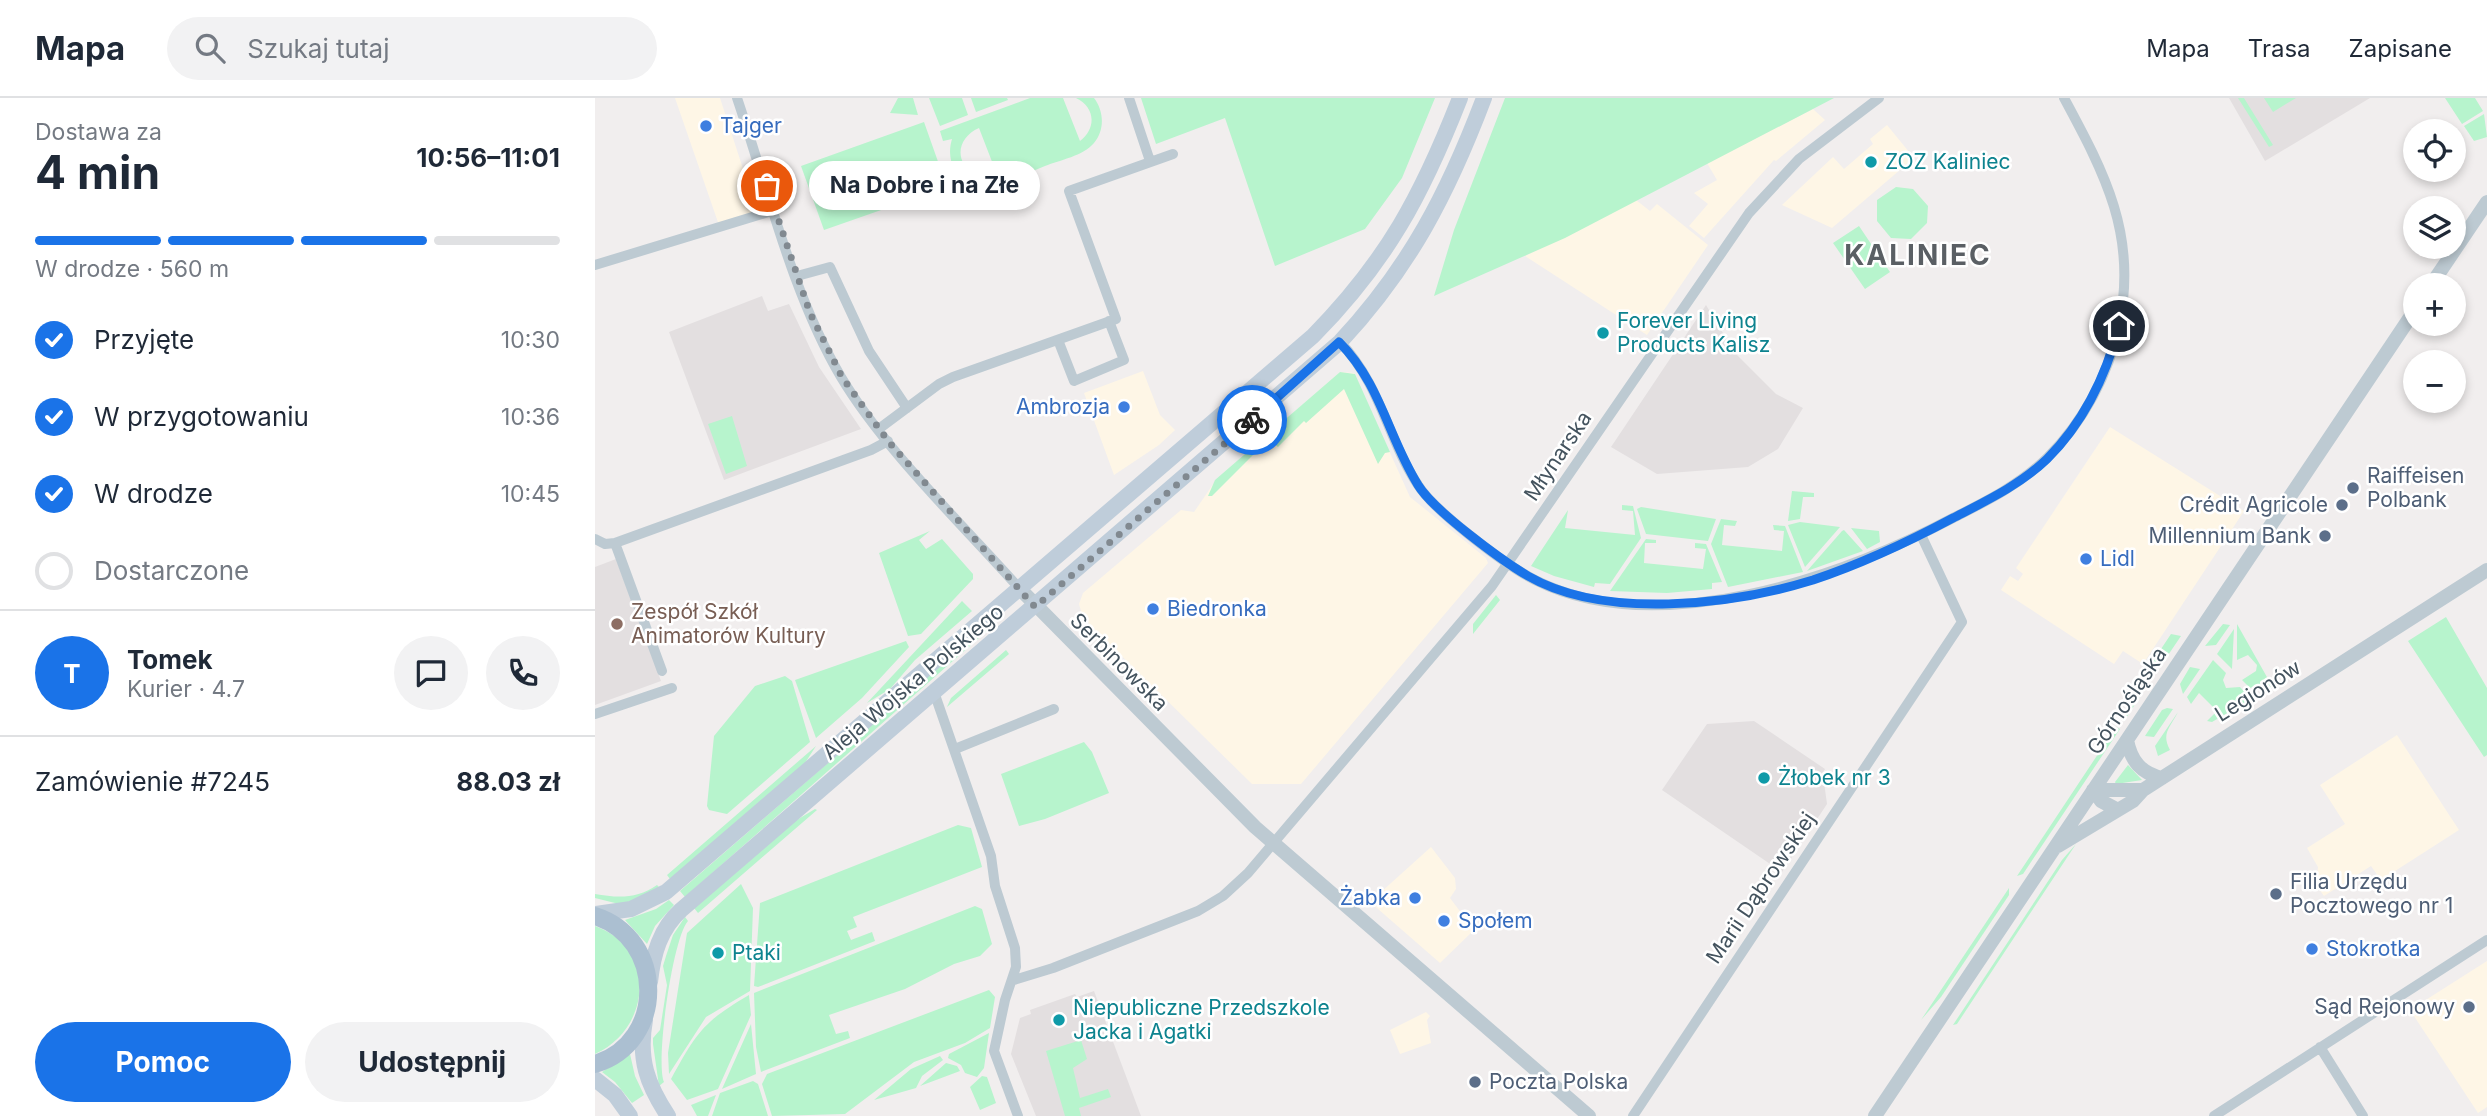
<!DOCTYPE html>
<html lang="pl">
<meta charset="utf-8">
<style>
body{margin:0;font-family:Inter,sans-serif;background:#f2f2f3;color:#1f2937;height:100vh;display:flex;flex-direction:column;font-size:26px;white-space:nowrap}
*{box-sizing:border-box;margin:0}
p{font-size:23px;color:#747a83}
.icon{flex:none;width:38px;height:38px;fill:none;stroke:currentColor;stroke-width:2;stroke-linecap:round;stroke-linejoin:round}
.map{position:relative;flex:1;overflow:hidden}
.drawer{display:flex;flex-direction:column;background:#fff;width:595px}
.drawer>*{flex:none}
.fabs{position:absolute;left:1808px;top:21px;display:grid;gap:14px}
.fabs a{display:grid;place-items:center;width:63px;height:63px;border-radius:50%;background:#fff;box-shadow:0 4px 10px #0003;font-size:35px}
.pin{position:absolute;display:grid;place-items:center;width:60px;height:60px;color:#fff;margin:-30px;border:4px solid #fff;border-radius:50%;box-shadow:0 2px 7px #0007}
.courier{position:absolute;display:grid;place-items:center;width:70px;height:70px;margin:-35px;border:5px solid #1a73e8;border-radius:50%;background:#fff;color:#222;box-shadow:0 2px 9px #0007}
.bubble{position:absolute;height:49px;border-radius:24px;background:#fff;box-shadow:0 4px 10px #0003;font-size:23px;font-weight:700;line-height:49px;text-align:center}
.headline em{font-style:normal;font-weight:700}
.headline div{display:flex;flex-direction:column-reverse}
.headline{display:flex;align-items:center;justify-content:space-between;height:119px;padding:0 35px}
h1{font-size:46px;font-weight:700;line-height:52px}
.bar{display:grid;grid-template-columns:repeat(4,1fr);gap:10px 7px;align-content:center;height:84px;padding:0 35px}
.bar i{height:9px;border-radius:5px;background:#e0e1e3}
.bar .active{background:#1a73e8}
.bar p{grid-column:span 4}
.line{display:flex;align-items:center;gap:18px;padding:0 35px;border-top:2px solid #e0e1e3}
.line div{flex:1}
.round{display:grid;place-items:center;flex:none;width:74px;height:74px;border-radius:37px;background:#f2f2f3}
ol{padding:0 35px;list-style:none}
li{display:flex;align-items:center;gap:21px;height:77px}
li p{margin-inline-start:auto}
li .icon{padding:7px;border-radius:50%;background:#1a73e8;color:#fff;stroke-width:4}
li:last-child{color:#747a83}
li i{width:38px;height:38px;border:4px solid #e0e1e3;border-radius:50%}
.primary-button{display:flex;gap:14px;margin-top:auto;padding:14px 35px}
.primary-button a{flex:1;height:80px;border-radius:42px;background:#1a73e8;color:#fff;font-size:28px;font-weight:700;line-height:80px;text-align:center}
.primary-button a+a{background:#f2f2f3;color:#1f2937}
header{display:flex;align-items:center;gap:42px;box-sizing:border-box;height:98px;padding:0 35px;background:#fff;border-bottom:2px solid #e0e1e3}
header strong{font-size:33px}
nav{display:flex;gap:38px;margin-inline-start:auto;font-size:24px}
.search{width:490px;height:63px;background:#f2f2f3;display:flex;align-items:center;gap:18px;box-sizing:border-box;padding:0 24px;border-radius:38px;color:#747a83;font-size:26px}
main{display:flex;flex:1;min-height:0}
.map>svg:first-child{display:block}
.commercial{fill:#fef6e6}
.education{fill:#e3dfe0}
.green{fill:#b7f4cd;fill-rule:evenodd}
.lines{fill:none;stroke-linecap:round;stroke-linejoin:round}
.minor{stroke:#bdcad2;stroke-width:10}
.tertiary{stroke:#bdcad2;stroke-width:14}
.secondary{stroke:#bfcdda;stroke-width:16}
.primary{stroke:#abbfd1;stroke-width:18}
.done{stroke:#818990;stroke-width:7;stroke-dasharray:0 12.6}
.route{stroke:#1a73e8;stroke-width:9}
.shop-dot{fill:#3f7fe0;stroke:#fff;stroke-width:2.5}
.culture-dot{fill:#0f9aa8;stroke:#fff;stroke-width:2.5}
.service-dot{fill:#5c6f8a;stroke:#fff;stroke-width:2.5}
.education-dot{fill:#8d6e63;stroke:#fff;stroke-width:2.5}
.labels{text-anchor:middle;stroke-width:5;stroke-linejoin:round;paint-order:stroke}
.shop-label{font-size:21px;fill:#366cbe;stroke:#fff;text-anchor:start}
.culture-label{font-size:21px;fill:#0d838f;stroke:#fff;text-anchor:start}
.street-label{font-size:21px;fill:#44535e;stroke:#fff}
.service-label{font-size:21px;fill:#4e5e75;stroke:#fff;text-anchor:start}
.education-label{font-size:21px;fill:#785e54;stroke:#fff;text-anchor:start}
.district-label{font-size:28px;font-weight:bold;letter-spacing:2px;fill:#5a5f64;stroke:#fff}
</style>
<header>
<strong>Mapa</strong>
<div class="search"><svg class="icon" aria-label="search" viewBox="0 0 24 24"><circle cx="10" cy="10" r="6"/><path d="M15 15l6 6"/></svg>Szukaj tutaj</div>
<nav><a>Mapa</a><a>Trasa</a><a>Zapisane</a></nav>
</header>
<main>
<section class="drawer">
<div class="headline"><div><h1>4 min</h1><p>Dostawa za</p></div><em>10:56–11:01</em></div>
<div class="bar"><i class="active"></i><i class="active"></i><i class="active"></i><i></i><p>W drodze · 560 m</p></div>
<ol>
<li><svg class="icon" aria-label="check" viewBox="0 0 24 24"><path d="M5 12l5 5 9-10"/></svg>Przyjęte<p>10:30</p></li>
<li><svg class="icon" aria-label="check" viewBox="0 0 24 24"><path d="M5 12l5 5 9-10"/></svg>W przygotowaniu<p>10:36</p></li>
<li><svg class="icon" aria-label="check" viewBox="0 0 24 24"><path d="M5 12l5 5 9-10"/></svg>W drodze<p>10:45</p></li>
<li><i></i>Dostarczone</li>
</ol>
<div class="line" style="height:126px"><b class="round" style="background:#1a73e8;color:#fff">T</b><div><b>Tomek</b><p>Kurier · 4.7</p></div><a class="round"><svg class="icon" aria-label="chat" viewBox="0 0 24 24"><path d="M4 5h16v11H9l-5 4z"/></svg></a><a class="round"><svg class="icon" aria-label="phone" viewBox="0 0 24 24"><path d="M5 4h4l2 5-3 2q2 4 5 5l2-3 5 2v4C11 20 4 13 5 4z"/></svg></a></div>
<div class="line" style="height:91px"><div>Zamówienie #7245</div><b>88.03 zł</b></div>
<div class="primary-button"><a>Pomoc</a><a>Udostępnij</a></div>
</section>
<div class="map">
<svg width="1892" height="1018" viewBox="0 0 1892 1018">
<rect width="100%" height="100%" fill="#f1eeee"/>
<path class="commercial" d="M 80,0 L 125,0 L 164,120 L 126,133 Z
M 1218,11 L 1230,22 L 1181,63 L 1179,62 L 1109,140 L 1094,128 L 1113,106 L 1099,95 L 1122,82 L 1112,65 Z
M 1292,27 L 1319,60 L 1237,130 L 1187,107 L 1238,59 L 1249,71 L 1278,46 L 1275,41 Z
M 1041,102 L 1055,113 L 1062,106 L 1113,147 L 1052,237 L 930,158 Z
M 548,273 L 565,317 L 580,332 L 564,347 L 519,377 L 489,295 Z
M 745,274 L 759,275 L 815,399 L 891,460 L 893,465 L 706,686 L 657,686 L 488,520 L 484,506 L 488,495 L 586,412 L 599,414 L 621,382 Z
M 1515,329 L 1649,413 L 1548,566 L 1528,553 L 1519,566 L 1406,492 L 1415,478 L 1423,483 L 1428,476 L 1421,470 Z
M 1802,637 L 1864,732 L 1786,782 L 1776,768 L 1729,798 L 1721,787 L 1723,769 L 1712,750 L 1750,726 L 1725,687 Z
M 836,749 L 860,780 L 861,791 L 855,800 L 879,832 L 845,865 L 775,804 Z
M 1892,863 L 1892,1009 L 1883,1015 L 1815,912 Z
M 831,914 L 835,918 L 832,922 L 836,945 L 805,956 L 795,932 Z"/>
<path class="education" d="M 1634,0 L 1775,0 L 1670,63 Z
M 167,198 L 173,213 L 194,206 L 224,269 L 266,331 L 129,382 L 74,234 Z
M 1111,207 L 1140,255 L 1181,296 L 1208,310 L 1183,351 L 1153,369 L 1062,376 L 1016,349 Z
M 21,461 L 66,583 L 0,607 L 0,469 Z
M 1159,623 L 1230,671 L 1224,680 L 1229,684 L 1232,706 L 1187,774 L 1067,692 L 1112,626 Z
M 499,893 L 546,1018 L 441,1018 L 416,956 L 425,920 L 436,916 L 435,912 L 480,896 L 482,899 Z"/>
<path class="green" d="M 303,0 L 318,0 L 323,17 L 295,15 Z
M 334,0 L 367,0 L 373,17 L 345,28 Z
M 376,0 L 412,0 L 413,2 L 381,14 Z
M 435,0 L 468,0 L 485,43 C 502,30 500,9 481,0 L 499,0 C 509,13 510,32 499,45 C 488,58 465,62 450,68 C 423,78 381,104 360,72 C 354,62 354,51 357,41 L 348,43 L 345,33 ZM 384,30 L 401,74 L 390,78 L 379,75 C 358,63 363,39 384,30 Z
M 546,0 L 840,0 L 807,80 L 770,131 L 680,168 L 630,20 L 561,46 Z
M 910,0 L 1239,0 L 970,140 L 839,198 L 859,132 Z
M 1643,0 L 1649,0 L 1678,47 L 1674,49 Z
M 1669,0 L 1701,0 L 1678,14 Z
M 1850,0 L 1880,0 L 1888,13 L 1867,26 Z
M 1889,16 L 1892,39 L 1879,43 L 1869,28 Z
M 329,24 L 352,89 L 229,132 L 206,68 Z
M 1301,89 L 1318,91 L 1333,108 L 1332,125 L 1316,141 L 1296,140 L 1282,123 L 1282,102 Z
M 1264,128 L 1295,174 L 1270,191 L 1238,145 Z
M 745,274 L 760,276 L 795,354 L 790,355 L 783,366 L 749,291 L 711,325 L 709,323 L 683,349 L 674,341 L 617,398 L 613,398 L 620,382 Z
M 137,318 L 152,368 L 131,376 L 113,326 Z
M 1197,393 L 1219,395 L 1219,399 L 1208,399 L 1205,421 L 1193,423 Z
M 1027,407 L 1038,408 L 1046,440 L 1015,486 L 1000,485 L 999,489 L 959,478 L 936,468 L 973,412 L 970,430 L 1040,437 L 1038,413 L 1027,412 Z
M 1046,409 L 1121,421 L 1113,443 L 1051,436 L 1042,411 Z
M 1126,421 L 1142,423 L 1140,428 L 1129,427 L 1127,447 L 1187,453 L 1189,433 L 1179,432 L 1178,427 L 1190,428 L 1208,474 L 1133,489 L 1116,446 Z
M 1205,424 L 1245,429 L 1210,469 L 1193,427 Z
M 1256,430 L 1284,433 L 1285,444 L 1272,451 Z
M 1249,432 L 1268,453 L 1212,473 L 1247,433 Z
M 335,433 L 324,442 L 331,451 L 347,441 L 378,476 L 378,481 L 326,536 L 313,538 L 284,455 Z
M 1051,441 L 1061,442 L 1061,445 L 1050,445 L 1049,465 L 1108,471 L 1111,451 L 1100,450 L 1100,445 L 1111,446 L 1127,484 L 1117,485 L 1117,491 L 1072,495 L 1015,493 Z
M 901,497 L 905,502 L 878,536 L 878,526 Z
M 367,503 L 377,513 L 320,562 L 295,591 L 272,605 Z
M 1851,519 L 1892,590 L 1892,657 L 1889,659 L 1813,543 Z
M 1628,526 L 1635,527 L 1621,547 L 1610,548 Z
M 1642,526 L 1677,588 L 1669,593 L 1662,587 L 1655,590 L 1647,582 L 1661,573 L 1662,567 L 1653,557 L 1642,562 Z
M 390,529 L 393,532 L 90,799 L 85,793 Z
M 1639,531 L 1637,571 L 1622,556 Z
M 1576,536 L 1586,538 L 1567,566 L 1554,569 Z
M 311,543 L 314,549 L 267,600 L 221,640 L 200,582 Z
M 411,552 L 414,556 L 352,609 L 356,600 Z
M 1618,562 L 1631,575 L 1628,582 L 1631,590 L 1645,589 L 1656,601 L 1617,624 L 1612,623 L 1622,613 L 1604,595 L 1596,606 L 1592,599 Z
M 1595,569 L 1605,571 L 1588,596 L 1585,586 Z
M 190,578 L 197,583 L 215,644 L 132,716 L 114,712 L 112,708 L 119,638 L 160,588 Z
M 1546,583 L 1548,594 L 1529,623 L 1529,618 Z
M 1572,610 L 1578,611 L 1559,639 L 1550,638 L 1567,612 Z
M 1583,614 C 1575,630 1566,635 1575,652 L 1563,658 L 1560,648 Z
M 1521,629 L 1525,631 L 1428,776 L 1422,778 Z
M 489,644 L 497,654 L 514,695 L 450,721 L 424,728 L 406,676 Z
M 221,648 L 210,665 L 75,781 L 72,777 Z
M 1533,667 L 1547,682 L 1521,686 L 1520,684 Z
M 220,711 L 222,712 L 103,815 L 99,810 L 200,723 Z
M 363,727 L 376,730 L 387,769 L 258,819 L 262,829 L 252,833 L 256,842 L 277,834 L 280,843 L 163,889 L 159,888 L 165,805 Z
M 1481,746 L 1362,926 L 1358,927 L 1467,762 Z
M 146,786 L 158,810 L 155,893 L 111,919 L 74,976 L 73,955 L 92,835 Z
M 62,787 L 65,790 L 42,802 L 24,806 L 0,800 L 0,796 C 23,800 42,801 62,787 Z
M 1414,790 L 1414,797 L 1346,899 L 1326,922 Z
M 74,802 L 79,807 L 60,828 L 52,846 L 30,822 L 61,811 Z
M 380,808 L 387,811 L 397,846 L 385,858 L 359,866 L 310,891 L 234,917 L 241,936 L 253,933 L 255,940 L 166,974 L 161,949 L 159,895 Z
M 90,819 L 93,823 C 78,839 60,963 69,984 L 64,988 L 58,946 L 58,940 L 65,932 L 72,887 L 68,868 L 71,858 L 78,837 Z
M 0,828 C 63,850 56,931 0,956 Z
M 394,892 L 400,899 L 395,930 L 370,945 L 319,964 L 250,1016 L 177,1018 L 167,986 L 172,976 Z
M 154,897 L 156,917 L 123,991 L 92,1002 L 76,981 C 102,934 108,924 154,897 Z
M 156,926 L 161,976 L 127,991 Z
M 394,935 L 389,970 L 382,979 L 370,975 L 366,967 L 353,960 L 354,956 Z
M 486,942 L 492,961 L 478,970 L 485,1000 L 513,991 L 516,999 L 484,1010 L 486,1018 L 470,1018 L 451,953 Z
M 35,956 L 40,978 L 49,997 L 37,1005 L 20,984 L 7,974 Z
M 345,958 L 348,962 L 327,978 L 321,990 L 279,1002 L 316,971 Z
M 351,965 L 362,968 L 365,973 L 325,988 Z
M 387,978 L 392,979 L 401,1005 L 385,1012 L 375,989 Z
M 158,983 L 163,986 L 173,1018 L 117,1018 L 125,995 Z
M 121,997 L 113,1018 L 102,1018 L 96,1007 Z"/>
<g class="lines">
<path class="minor" d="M 142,0 C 173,91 197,196 246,279 C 289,351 367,426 424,490
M 534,0 L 555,63
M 0,167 L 180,112
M 202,178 L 235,169 L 274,253 L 312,310
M 463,242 L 479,283 L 529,262 L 514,223
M 745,244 C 786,287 792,340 823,387 C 839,413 912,468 940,482 C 1063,544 1246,479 1358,420 C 1392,403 1426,386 1453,359 C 1489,323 1514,276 1524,227 C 1543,138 1510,76 1469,0
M 285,330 L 344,286 L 358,279 L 521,221 L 474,93 L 578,56
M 0,441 L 10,446 L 20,445 L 276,352 L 293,343
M 20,445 L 67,573
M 339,594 L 396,758 L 400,788 L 420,850 L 421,869 L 410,902 L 399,953 L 423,1018
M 0,616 L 77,590
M 360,651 L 459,611
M 419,882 L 458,870 L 603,813 L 628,798 L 653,775 L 897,488 L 1154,115 L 1204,61 L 1284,0
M 1725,949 L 1768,1018
M 1038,1018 L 1367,524 L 1326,437
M 1619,1018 L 1892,842"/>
<path class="tertiary" d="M 1836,187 L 1892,104
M 424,490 L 660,729 L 994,1018
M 1532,642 C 1536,663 1546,675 1567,680
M 1498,692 L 1548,692
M 1498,692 L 1506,703 L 1523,712
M 1463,748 L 1538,703 L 1548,692 L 1892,472
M 1280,1018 L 1820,212"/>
<path class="secondary" d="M 0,816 L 36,811 L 71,794 L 718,238 C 792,163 827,97 865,0
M 55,884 C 58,856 65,831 86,812 L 745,244 C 815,169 853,95 889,0
M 50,922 C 43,961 52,986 73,1018
M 0,981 L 20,997 L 35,1018"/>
<path class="primary" d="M 0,818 C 70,840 72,944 0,966"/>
</g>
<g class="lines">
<path class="done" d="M 172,88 L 215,215 L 247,279 L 293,343 L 440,509 L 657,322"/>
<path class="route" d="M 657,322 L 744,244 C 786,286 793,339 823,387 C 838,412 906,462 933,478 C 1009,522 1137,507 1218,482 C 1266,466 1313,444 1358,420 C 1391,403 1425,387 1452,361 C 1489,324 1511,278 1524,228"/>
</g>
<g class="shop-dot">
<circle cx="111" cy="28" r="7"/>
<circle cx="529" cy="309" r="7"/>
<circle cx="1491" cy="461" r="7"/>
<circle cx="558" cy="511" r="7"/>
<circle cx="820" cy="800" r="7"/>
<circle cx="849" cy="823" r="7"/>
<circle cx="1717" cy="851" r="7"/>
</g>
<g class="culture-dot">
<circle cx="1276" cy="64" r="7"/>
<circle cx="1008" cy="235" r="7"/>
<circle cx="1169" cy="680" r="7"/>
<circle cx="123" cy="855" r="7"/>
<circle cx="464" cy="922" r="7"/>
</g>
<g class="service-dot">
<circle cx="1758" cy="390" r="7"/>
<circle cx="1747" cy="407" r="7"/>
<circle cx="1730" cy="438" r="7"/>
<circle cx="1681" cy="796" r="7"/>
<circle cx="1874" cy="909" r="7"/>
<circle cx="880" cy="984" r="7"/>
</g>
<circle class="education-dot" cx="22" cy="526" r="7"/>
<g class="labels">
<g class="shop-label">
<text x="125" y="35">Tajger</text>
<text x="515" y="316" text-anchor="end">Ambrozja</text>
<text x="1505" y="468">Lidl</text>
<text x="572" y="518">Biedronka</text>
<text x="806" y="807" text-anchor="end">Żabka</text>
<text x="863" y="830">Społem</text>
<text x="1731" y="858">Stokrotka</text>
</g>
<g class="culture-label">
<text x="1290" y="71">ZOZ Kaliniec</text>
<text x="1022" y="230">Forever Living<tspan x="1022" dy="24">Products Kalisz</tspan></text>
<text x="1183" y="687">Żłobek nr 3</text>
<text x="137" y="862">Ptaki</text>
<text x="478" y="917">Niepubliczne Przedszkole<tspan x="478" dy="24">Jacka i Agatki</tspan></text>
</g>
<g class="street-label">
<text transform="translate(963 358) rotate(-56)" y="7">Młynarska</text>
<text transform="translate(524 564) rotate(45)" y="7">Serbinowska</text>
<text transform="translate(318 584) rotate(-40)" y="7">Aleja Wojska Polskiego</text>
<text transform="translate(1663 593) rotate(-32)" y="7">Legionów</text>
<text transform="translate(1532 603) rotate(-56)" y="7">Górnośląska</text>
<text transform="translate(1166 790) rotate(-56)" y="7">Marii Dąbrowskiej</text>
</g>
<g class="service-label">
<text x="1772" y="385">Raiffeisen<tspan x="1772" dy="24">Polbank</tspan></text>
<text x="1733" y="414" text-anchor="end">Crédit Agricole</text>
<text x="1716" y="445" text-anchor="end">Millennium Bank</text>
<text x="1695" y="791">Filia Urzędu<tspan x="1695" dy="24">Pocztowego nr 1</tspan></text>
<text x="1860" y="916" text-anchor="end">Sąd Rejonowy</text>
<text x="894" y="991">Poczta Polska</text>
</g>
<g class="education-label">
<text x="36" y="521">Zespół Szkół<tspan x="36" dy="24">Animatorów Kultury</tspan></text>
</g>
<g class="district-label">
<text x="1323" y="167">KALINIEC</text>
</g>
</g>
</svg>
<div class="fabs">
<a><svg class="icon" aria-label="locate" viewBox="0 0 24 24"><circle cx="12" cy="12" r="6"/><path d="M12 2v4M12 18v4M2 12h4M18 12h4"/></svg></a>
<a><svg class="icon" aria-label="layers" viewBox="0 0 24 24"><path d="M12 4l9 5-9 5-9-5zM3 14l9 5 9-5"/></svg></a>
<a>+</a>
<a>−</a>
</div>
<div class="pin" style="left:172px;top:88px;background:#ea580c"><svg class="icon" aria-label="bag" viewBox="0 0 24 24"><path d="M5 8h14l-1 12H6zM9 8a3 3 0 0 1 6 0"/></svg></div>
<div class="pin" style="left:1524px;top:228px;background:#1f2937"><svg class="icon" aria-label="home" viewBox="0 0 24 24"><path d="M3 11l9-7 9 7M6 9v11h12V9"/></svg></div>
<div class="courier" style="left:657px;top:322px"><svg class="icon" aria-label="bike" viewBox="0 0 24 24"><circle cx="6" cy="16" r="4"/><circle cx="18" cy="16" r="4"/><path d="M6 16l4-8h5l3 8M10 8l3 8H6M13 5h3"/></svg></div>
<div class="bubble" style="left:214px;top:63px;width:231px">Na Dobre i na Złe</div>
</div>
</main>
